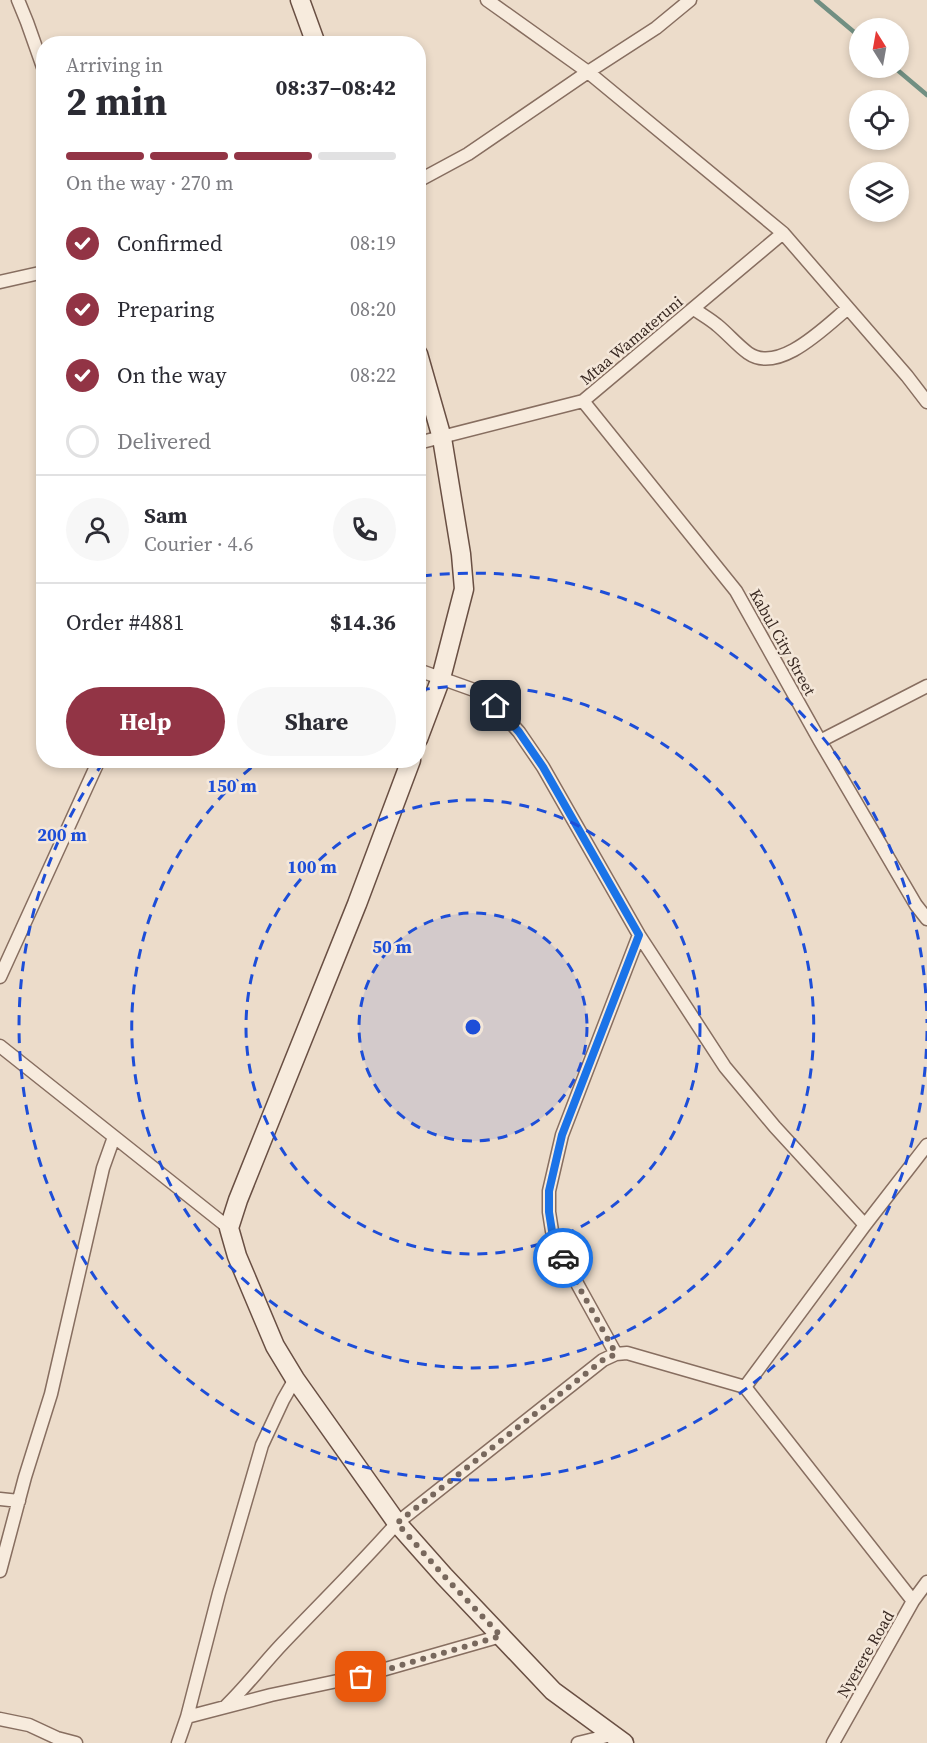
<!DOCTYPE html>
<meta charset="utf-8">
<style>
body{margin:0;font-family:"Source Serif 4",serif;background:#f7f7f7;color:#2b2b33;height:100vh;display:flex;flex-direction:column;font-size:22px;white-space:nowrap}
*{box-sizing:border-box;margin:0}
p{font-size:20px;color:#7c7c81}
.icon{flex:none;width:33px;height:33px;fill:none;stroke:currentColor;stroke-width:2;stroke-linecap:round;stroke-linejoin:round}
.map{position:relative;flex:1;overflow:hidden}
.sheet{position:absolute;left:36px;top:36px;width:390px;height:732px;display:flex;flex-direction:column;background:#fff;border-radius:24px;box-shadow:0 3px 9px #0003}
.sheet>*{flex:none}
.needle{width:39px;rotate:349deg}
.fabs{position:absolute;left:849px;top:18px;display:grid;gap:12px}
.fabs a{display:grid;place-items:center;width:60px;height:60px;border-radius:50%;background:#fff;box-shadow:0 3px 9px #0003;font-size:30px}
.pin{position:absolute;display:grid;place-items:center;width:51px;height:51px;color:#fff;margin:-26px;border-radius:12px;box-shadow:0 3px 9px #0006}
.courier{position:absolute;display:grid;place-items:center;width:60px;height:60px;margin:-30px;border:4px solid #1a73e8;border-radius:50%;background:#fff;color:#222;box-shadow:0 2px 8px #0007}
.headline em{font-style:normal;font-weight:700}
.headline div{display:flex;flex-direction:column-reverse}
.headline{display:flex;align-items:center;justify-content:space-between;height:102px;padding:0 30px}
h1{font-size:39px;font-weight:700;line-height:45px}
.bar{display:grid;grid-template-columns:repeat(4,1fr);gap:9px 6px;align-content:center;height:72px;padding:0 30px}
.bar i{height:8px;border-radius:4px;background:#e1e1e2}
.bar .on{background:#923445}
.bar p{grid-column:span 4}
.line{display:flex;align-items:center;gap:15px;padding:0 30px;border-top:2px solid #e1e1e2}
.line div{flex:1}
.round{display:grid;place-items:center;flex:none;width:63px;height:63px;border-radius:32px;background:#f7f7f7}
ol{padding:0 30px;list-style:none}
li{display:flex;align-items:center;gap:18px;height:66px}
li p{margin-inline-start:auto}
li .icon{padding:6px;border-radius:50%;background:#923445;color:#fff;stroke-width:4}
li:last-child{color:#7c7c81}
li i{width:33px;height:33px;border:3px solid #e1e1e2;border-radius:50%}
.action{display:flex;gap:12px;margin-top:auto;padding:12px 30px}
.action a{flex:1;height:69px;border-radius:36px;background:#923445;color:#fff;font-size:24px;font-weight:700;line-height:69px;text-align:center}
.action a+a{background:#f7f7f7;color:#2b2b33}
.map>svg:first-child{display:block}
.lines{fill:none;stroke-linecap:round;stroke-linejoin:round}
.stream{stroke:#718f82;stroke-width:4.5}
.street-casing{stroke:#876e60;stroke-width:15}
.secondary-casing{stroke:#694f43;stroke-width:21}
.street{stroke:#f7ebdd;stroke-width:12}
.secondary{stroke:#f7ebdd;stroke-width:18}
.done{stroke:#78685d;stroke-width:6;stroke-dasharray:0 10.8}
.route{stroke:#1a73e8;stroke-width:8}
.ring{fill:none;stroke:#1d4ed8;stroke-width:3;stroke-dasharray:10 8}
.labels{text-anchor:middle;stroke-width:5;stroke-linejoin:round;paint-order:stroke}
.street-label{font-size:16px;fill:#392922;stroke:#f4e7d9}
.centre{fill:#1d4ed8;stroke:#f4e7d9;stroke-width:3}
.ring-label{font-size:18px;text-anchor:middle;font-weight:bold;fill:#1d4ed8;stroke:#f4e7d9;stroke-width:5;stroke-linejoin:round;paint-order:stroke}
</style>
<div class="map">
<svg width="927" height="1743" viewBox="0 0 927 1743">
<rect width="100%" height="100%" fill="#ecdcca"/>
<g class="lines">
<path class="stream" d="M 816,0 L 860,37
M 895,68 L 927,95"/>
<defs>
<path id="street" d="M 18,0 L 27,22 L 44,70
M 487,0 L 588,72 L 783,233 L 907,376 L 927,402
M 418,181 L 468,154 L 588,72 L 656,28 L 690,0
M 0,282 L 44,272
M 694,309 C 701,314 710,319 717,325 C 728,334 737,345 748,353 C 779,375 826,326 848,308
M 583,401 L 736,591 L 820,741 L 916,905 L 927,919
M 418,443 L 583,401 L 783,233
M 418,670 L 474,690 L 496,706 L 519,732 L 543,767 L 639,935 L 725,1067 L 775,1127 L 865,1225
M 820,741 L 927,686
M 0,977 L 99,760
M 0,1046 L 229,1228
M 616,1354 L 563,1258 L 552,1231 L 549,1212 L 549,1191 L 562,1135 L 639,935
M 745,1387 L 865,1225 L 927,1145
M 0,1499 L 19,1501
M 0,1571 L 25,1477 L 51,1394 L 103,1168 L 114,1137
M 225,1707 C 246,1687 263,1664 283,1643 C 321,1603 360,1565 397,1523 L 603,1360 L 616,1354 L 627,1353 L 745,1387 L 913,1601
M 187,1717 L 271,1695 L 361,1676 L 501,1636
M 0,1719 L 29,1725 L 57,1738 L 76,1743
M 178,1743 L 187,1717 L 219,1593 L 262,1445 L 283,1400 L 295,1379
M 578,1743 L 611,1735
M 833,1743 L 913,1601 L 927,1582"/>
<path id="secondary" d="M 300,0 L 316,44
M 418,354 L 442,438 L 461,554 L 464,589 L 441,678 L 418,739
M 411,760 L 357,904 L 238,1200 L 229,1228 L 237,1256 L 275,1346 L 295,1379 L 397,1523 L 444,1576 L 553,1691 L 624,1743"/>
</defs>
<use href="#street" class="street-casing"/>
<use href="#secondary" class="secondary-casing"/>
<use href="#street" class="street"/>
<use href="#secondary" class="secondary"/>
</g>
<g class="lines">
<path class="done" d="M 361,1677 L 501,1636 L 444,1576 L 397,1523 L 603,1360 L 616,1354 L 563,1258"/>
<path class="route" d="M 496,706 L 519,732 L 543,767 L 639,935 L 562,1135 L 549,1191 L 549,1212 L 552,1231 L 563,1258"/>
</g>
<circle cx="473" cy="1027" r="114" fill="#1d4ed8" fill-opacity=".12"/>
<g class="ring">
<circle cx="473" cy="1027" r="114"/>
<circle cx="473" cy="1027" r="227"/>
<path d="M420 690A341 341 0 1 1 258 762"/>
<path d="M927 1031A454 454 0 1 1 103 763M422 576A454 454 0 0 1 927 1023"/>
</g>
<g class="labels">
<g class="street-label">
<text transform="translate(631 340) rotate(-40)" y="6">Mtaa Wamateruni</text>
<text transform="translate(783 642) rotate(61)" y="6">Kabul City Street</text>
<text transform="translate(865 1654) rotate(-60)" y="6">Nyerere Road</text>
</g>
</g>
<circle cx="473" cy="1027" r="9" class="centre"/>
<g class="ring-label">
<text x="232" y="792">150 m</text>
<text x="62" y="841">200 m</text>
<text x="312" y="873">100 m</text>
<text x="392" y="953">50 m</text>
</g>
</svg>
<div class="fabs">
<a><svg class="needle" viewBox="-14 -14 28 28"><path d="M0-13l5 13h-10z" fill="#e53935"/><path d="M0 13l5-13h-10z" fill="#7c7c81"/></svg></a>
<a><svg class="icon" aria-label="locate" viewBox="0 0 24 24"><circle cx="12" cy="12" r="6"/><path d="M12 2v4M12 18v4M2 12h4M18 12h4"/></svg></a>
<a><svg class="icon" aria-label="layers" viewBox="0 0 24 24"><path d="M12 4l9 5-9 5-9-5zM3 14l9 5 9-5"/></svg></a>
</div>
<div class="pin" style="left:361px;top:1677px;background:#ea580c"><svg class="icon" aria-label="bag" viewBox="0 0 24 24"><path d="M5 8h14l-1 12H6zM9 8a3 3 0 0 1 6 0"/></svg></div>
<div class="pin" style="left:496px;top:706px;background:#1f2937"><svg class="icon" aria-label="home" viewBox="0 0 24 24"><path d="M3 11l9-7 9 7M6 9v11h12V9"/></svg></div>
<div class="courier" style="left:563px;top:1258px"><svg class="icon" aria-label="car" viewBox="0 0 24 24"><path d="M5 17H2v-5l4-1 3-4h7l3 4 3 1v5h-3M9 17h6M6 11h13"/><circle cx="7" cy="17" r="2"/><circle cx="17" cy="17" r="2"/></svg></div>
<section class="sheet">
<div class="headline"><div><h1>2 min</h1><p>Arriving in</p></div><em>08:37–08:42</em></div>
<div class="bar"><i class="on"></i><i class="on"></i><i class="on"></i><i></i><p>On the way · 270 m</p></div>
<ol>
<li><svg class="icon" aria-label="check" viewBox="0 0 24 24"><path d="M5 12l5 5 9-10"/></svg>Confirmed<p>08:19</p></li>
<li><svg class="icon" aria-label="check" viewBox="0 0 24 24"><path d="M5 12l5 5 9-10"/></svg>Preparing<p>08:20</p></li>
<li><svg class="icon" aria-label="check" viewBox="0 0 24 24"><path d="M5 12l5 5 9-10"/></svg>On the way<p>08:22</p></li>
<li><i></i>Delivered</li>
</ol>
<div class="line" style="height:108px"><a class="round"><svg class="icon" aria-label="person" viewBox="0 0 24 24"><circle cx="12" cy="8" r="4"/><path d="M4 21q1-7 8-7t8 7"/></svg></a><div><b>Sam</b><p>Courier · 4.6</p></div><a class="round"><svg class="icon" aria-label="phone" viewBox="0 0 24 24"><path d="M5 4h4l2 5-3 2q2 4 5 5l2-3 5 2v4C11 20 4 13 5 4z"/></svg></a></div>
<div class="line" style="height:78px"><div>Order #4881</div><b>$14.36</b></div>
<div class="action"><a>Help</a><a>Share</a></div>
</section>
</div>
